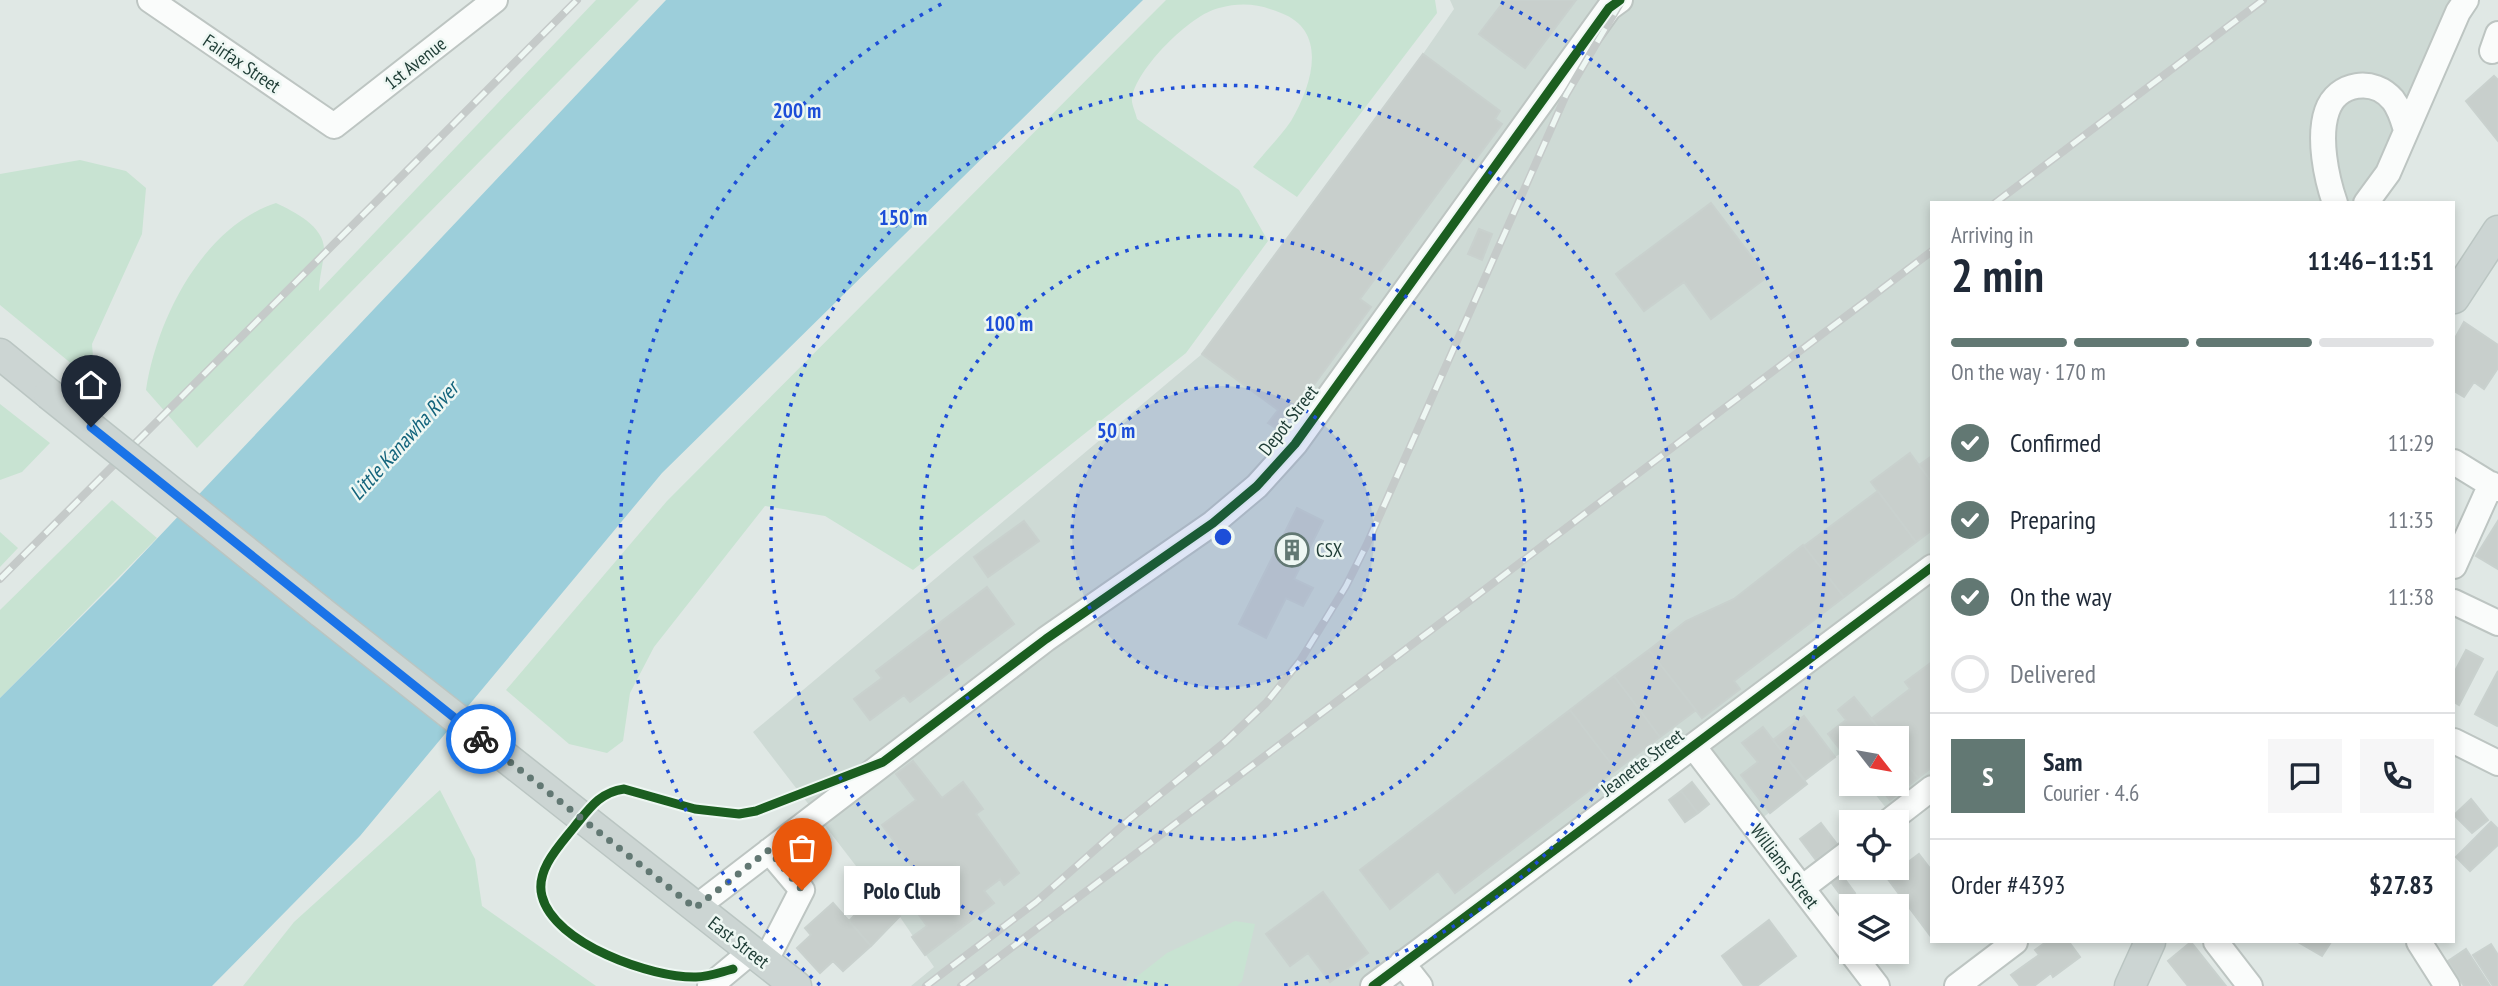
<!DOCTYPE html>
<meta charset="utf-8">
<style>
body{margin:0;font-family:"PT Sans Narrow",sans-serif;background:#f6f6f7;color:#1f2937;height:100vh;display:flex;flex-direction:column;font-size:26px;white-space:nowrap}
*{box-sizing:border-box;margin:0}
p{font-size:23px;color:#747a83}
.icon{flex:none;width:38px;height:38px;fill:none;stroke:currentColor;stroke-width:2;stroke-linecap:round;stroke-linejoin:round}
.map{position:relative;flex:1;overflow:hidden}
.panel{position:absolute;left:1930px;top:201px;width:525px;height:742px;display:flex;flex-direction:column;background:#fff;border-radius:0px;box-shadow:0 4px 10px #0003}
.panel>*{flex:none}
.needle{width:46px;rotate:121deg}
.tools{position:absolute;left:1839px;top:726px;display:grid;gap:14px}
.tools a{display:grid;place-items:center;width:70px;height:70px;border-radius:0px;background:#fff;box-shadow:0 4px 10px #0003;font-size:35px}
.pin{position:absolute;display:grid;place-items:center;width:60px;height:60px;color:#fff;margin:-72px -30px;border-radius:50% 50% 50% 0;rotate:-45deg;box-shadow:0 0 7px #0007}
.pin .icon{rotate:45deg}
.courier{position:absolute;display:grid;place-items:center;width:70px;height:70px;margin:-35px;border:5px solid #1a73e8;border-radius:50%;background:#fff;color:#222;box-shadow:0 2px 9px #0007}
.bubble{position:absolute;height:49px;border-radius:0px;background:#fff;box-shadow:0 4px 10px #0003;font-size:23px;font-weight:800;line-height:49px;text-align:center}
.headline em{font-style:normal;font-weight:800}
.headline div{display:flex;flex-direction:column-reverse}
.headline{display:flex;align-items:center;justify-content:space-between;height:119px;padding:0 21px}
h1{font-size:46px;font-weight:800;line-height:52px}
.bar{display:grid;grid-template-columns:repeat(4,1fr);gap:10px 7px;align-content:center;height:84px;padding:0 21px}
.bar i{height:9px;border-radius:5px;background:#e0e1e3}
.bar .selected{background:#627873}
.bar p{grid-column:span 4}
.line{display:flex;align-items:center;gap:18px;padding:0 21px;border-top:2px solid #e0e1e3}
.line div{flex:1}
.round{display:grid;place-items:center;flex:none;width:74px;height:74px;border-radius:0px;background:#f6f6f7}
ol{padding:0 21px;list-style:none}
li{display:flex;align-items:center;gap:21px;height:77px}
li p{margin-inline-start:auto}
li .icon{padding:7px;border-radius:50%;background:#627873;color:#fff;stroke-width:4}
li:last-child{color:#747a83}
li i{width:38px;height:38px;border:4px solid #e0e1e3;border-radius:50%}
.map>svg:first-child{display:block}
.built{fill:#cedad5}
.green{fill:#c8e3d2}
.water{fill:#9cceda}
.building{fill:#c8cfcc;stroke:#c9d1ce;stroke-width:2}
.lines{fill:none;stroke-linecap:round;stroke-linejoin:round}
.minor-casing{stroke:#bdc5c2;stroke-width:28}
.major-casing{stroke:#bac5c2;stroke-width:33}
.minor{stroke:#fafcfb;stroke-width:24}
.major{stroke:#ccd5d3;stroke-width:30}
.rail-casing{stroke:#c5cac9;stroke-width:8}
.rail{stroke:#eef7f3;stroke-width:5;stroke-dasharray:16;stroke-linecap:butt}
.major-bridge-casing{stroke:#bac5c2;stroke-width:33;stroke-linecap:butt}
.major-bridge{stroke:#ccd5d3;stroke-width:30}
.cycleway-casing{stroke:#eef7f3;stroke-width:13}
.cycleway{stroke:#1b5e20;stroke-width:9}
.done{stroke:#627873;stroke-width:7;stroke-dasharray:0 12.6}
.route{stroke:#1a73e8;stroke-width:9}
.ring{fill:none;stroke:#1d4ed8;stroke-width:3.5;stroke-dasharray:3.5 7}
.labels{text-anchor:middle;stroke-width:5;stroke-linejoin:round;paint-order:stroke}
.street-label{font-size:19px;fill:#1e3c35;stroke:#eef7f3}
.poi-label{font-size:19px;fill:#1e3c35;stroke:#eef7f3;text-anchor:start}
.water-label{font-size:21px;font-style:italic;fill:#13647c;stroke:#eef7f3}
.centre{fill:#1d4ed8;stroke:#eef7f3;stroke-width:3.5}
.ring-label{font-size:21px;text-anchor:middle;font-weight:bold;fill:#1d4ed8;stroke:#eef7f3;stroke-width:5;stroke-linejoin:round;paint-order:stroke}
</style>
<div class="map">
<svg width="2498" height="986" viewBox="0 0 2498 986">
<rect width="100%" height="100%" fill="#e0e8e5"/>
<path class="built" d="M 1450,0 L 2463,0 L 2366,203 L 1932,203 L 1932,788 L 1894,818 L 1867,784 L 1897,784 L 1897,738 L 1852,738 L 1851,764 L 1843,752 L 1835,757 L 1805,780 L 1807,784 L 1753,825 L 1693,746 L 1373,986 L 911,986 L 934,967 L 900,917 L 871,946 L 849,921 L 876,892 L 753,732 L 1202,354 L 1423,54 L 1454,9 Z"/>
<path class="green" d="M 596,0 L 639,0 L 197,448 L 146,390 C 157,318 203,227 276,203 C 295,212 326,227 324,252 C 323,265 319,279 319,291 Z
M 1166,0 L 1435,0 L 1437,13 L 1297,197 L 1253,167 C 1265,152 1280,137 1291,121 C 1312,86 1329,31 1281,13 C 1259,4 1242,2 1219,8 C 1191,14 1136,69 1132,98 C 1131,104 1136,113 1137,119 L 1239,190 L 1268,241 L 1186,353 L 913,570 L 825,516 L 765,506 L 654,647 L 630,693 L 623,741 L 607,753 L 569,744 L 506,690 L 667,501 Z
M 80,160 L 126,171 L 146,188 L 142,234 L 92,344 L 95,383 L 0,305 L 0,174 Z
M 0,404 L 50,443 L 22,472 L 0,480 Z
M 112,500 L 157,538 L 0,698 L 0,610 Z
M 0,532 L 18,548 L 0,567 Z
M 440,790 L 475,859 L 482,906 L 596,986 L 243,986 L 294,922 Z
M 1235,921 L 1255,924 L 1242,981 L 1237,986 L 1125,986 L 1167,953 Z"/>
<path class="water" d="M 666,0 L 1143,0 L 662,473 L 360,836 L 212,986 L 0,986 L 0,698 L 118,580 Z"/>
<path class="building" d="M 1505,0 L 1576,0 L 1525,68 L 1479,34 Z
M 1423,54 L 1500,111 L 1495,119 L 1502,124 L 1473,163 L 1465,156 L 1360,299 L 1371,307 L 1280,431 L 1268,423 L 1278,410 L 1202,354 Z
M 2494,76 L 2498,80 L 2498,141 L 2466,101 Z
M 1711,203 L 1767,277 L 1711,319 L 1684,282 L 1644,311 L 1616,274 Z
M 1479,229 L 1492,234 L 1482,260 L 1468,254 Z
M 2464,322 L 2498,345 L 2498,368 L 2484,389 L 2474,382 L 2464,397 L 2454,391 L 2454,340 Z
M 1910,453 L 1932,483 L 1932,530 L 1916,542 L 1871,482 Z
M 1932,456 L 1932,483 L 1919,465 Z
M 1878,491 L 1916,542 L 1844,597 L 1804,546 Z
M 1297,508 L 1323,521 L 1294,579 L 1313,588 L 1303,606 L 1286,598 L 1266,638 L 1239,624 Z
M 1024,521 L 1039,541 L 988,577 L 974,557 Z
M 2498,521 L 2498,569 L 2476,556 Z
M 1803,545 L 1844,597 L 1734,681 L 1740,689 L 1702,718 L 1649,650 L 1686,621 L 1734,599 Z
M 987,587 L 1014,624 L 910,702 L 904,695 L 870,720 L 854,699 L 882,678 L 876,671 Z
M 1649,650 L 1696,710 L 1660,737 L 1614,676 Z
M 2466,650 L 2483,659 L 2459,705 L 2454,702 L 2454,673 Z
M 1932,662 L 1932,767 L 1918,778 L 1897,752 L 1897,738 L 1887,738 L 1871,719 L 1910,689 L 1905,682 Z
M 2498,671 L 2498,724 L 2497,726 L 2475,714 Z
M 1614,676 L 1660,737 L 1616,770 L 1570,710 Z
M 1854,697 L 1887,738 L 1852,738 L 1852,752 L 1848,748 L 1842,752 L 1828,734 L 1846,720 L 1838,710 Z
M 1570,710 L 1616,770 L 1455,893 L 1438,871 L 1390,909 L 1360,870 Z
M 1804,716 L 1835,757 L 1805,780 L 1773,740 Z
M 1763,727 L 1807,784 L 1770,813 L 1741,775 L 1758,762 L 1742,743 Z
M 1897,752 L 1918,778 L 1890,800 L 1877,784 L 1897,784 Z
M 913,761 L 942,798 L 963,782 L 983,809 L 976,814 L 1019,873 L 1004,885 L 1000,879 L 984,891 L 994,903 L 925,955 L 912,937 L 927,926 L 911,904 L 922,896 L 908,877 L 916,871 L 882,825 L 916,800 L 896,774 Z
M 1692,782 L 1709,804 L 1698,813 L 1681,791 Z
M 1681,791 L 1698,813 L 1685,822 L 1669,800 Z
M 2471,799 L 2488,820 L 2472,833 L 2454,815 Z
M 2491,822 L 2498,829 L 2498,845 L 2470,871 L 2456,857 Z
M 1821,823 L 1837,844 L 1816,860 L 1800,839 Z
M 1919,854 L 1932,871 L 1932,938 L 1887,878 Z
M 1841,874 L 1855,893 L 1845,901 L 1831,882 Z
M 877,892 L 900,916 L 871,946 L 849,921 Z
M 1323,892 L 1368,953 L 1330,982 L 1308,953 L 1290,966 L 1266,934 Z
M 833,903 L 871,946 L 843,971 L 833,961 L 820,973 L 797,948 L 811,935 L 805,928 Z
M 1769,920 L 1796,956 L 1757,986 L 1744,986 L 1722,956 Z
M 2046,942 L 2069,942 L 2080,957 L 2053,977 L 2051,973 L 2034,986 L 2020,986 L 2011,975 L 2039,955 L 2035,950 Z
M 2191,942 L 2226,986 L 2188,986 L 2168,961 Z
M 2298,942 L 2331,942 L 2322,956 Z
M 2491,944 L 2498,955 L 2498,986 L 2493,986 L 2473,955 Z
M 2466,949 L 2490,986 L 2464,986 L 2448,961 Z"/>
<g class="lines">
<defs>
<path id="minor" d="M 150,0 L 334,126 L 495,0
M 2492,51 L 2498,34
M 2335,203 C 2326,177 2318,137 2327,111 C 2337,82 2374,77 2393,100 C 2400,109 2403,120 2406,130
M 2366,203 L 2388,173 L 2458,12 L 2466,0
M 2454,462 L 2498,489
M 2454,566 L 2491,484
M 2454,602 L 2498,623
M 2454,741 L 2498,763
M 1693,746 L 1877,986
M 1888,822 L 1932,788
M 1802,888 L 1852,850
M 695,908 L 1046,639 L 1213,523 L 1257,486 L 1295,444 L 1609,8 L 1620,0
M 2216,942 L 2250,986
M 2419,942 L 2447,986
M 765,962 L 802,890 L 769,851
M 1402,963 L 1420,986
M 710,986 L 752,951
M 1373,986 L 1932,567
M 1957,986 L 2015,942"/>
<path id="major" d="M 2454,298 L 2498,231
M 0,354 L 49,394
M 320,611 L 796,986
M 2130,986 L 2150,942"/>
</defs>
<use href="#minor" class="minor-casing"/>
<use href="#major" class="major-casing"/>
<use href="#minor" class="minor"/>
<use href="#major" class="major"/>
<defs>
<path id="rail" d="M 1995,203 L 2263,0
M 0,579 L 577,0
M 926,986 L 1036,902 L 1130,819 L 1226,741 L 1266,703 L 1300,661 L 1346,586 L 1367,544 L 1566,95 L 1622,0
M 961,986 L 1932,251"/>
</defs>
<use href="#rail" class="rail-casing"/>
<use href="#rail" class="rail"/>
<defs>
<path id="major-bridge" d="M 49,394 L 320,611"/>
</defs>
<use href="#major-bridge" class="major-bridge-casing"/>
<use href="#major-bridge" class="major-bridge"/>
<defs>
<path id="cycleway" d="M 733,969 C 721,972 709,977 696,977 C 652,978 554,944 542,896 C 535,870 560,845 575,826 C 589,809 600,792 624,789 L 695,809 L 739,814 L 756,811 L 883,762 L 1046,639 L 1213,523 L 1257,486 L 1295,444 L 1609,8 L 1620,0
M 1373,986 L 1932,567"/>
</defs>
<use href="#cycleway" class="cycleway-casing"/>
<use href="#cycleway" class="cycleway"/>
</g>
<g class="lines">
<path class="done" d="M 481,739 L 695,908 L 769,850 L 802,890"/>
<path class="route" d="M 91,427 L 481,739"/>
</g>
<circle cx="1223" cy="537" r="151" fill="#1d4ed8" fill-opacity=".12"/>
<g class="ring">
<circle cx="1223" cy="537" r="151"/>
<circle cx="1223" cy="537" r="302"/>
<path d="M1168 986A452 452 0 1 1 1278 986"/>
<path d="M820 985A603 603 0 0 1 945 2M1501 2A603 603 0 0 1 1626 985"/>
</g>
<defs>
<symbol id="building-ring" viewBox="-11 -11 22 22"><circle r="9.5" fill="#eef7f3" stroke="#627873" stroke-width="1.5"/><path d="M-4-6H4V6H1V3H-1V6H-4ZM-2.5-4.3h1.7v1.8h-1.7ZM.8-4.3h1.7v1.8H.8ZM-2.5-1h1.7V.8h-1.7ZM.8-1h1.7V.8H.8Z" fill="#627873"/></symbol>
</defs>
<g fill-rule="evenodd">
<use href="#building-ring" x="1273" y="531" width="38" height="38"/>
</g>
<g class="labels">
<g class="street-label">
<text transform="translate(242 63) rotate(34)" y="7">Fairfax Street</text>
<text transform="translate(415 63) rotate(-38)" y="7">1st Avenue</text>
<text transform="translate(1288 420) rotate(-52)" y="7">Depot Street</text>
<text transform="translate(1642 762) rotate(-37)" y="7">Jeanette Street</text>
<text transform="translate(1785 866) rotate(53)" y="7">Williams Street</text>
<text transform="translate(739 942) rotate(38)" y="7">East Street</text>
</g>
<g class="poi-label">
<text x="1316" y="557">CSX</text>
</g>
<g class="water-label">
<text transform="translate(404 441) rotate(-48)" y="7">Little Kanawha River</text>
</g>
</g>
<circle cx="1223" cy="537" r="10" class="centre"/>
<g class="ring-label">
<text x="797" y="118">200 m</text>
<text x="903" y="225">150 m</text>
<text x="1009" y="331">100 m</text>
<text x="1116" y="438">50 m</text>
</g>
</svg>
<div class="tools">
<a><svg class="needle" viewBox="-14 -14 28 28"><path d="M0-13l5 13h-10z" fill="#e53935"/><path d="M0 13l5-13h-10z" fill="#747a83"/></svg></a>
<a><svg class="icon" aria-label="locate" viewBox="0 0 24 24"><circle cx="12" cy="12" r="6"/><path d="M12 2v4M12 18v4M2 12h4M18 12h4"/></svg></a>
<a><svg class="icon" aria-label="layers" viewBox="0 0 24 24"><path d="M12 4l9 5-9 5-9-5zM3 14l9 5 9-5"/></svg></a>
</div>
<div class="pin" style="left:802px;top:890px;background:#ea580c"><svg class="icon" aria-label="bag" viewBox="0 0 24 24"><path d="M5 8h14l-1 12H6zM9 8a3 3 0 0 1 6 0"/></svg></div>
<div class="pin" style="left:91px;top:427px;background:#1f2937"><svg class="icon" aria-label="home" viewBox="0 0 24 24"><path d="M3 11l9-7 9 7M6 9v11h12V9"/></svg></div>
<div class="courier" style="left:481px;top:739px"><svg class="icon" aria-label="bike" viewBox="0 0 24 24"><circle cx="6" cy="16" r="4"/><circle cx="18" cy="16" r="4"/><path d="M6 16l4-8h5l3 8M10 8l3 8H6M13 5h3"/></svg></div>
<div class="bubble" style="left:844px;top:866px;width:116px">Polo Club</div>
<section class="panel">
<div class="headline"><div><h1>2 min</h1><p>Arriving in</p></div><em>11:46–11:51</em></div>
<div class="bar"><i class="selected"></i><i class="selected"></i><i class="selected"></i><i></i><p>On the way · 170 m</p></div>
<ol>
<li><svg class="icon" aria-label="check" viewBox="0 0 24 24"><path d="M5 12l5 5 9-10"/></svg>Confirmed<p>11:29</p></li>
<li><svg class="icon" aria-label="check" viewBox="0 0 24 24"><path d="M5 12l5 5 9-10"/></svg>Preparing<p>11:35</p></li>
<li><svg class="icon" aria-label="check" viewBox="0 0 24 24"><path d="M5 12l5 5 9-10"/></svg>On the way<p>11:38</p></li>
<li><i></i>Delivered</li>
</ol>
<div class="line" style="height:126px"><b class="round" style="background:#627873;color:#fff">S</b><div><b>Sam</b><p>Courier · 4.6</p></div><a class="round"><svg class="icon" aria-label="chat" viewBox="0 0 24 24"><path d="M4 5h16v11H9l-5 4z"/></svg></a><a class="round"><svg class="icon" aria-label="phone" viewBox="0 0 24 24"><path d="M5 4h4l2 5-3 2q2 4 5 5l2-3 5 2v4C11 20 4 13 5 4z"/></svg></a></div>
<div class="line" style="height:91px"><div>Order #4393</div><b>$27.83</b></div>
</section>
</div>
